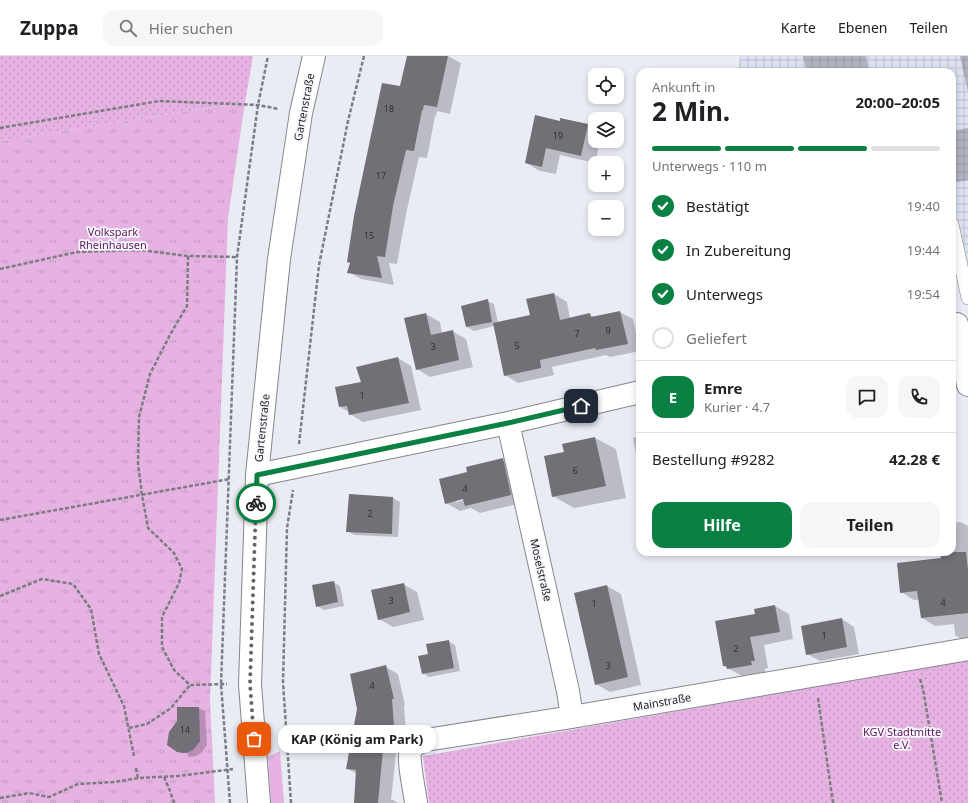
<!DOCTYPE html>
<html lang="de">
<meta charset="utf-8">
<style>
body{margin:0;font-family:"Noto Sans",sans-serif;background:#f6f6f6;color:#202124;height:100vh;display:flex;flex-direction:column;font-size:15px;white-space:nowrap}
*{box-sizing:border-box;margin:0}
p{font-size:13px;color:#757577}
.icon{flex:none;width:22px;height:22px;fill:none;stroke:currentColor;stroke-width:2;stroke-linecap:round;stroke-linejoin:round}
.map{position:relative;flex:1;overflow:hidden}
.drawer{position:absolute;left:636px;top:12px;width:320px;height:488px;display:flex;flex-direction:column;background:#fff;border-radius:12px;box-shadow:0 2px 6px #0003}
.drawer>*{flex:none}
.buttons{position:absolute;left:588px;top:12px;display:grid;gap:8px}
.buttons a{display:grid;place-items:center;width:36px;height:36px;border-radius:8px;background:#fff;box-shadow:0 2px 6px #0003;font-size:20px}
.pin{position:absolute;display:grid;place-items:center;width:34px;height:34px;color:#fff;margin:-17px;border-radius:8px;box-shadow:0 2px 6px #0006}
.courier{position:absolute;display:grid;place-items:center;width:40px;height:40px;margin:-20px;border:3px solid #0b8043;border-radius:50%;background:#fff;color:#222;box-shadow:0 1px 5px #0007}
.bubble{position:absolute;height:28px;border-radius:12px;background:#fff;box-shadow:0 2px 6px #0003;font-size:13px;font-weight:700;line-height:28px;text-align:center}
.head em{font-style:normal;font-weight:700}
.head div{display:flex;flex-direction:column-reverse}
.head{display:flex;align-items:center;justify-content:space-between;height:68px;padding:0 16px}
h1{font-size:26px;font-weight:700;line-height:30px}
.bar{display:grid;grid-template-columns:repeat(4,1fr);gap:6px 4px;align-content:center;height:48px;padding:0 16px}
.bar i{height:5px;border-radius:3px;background:#e0e0e0}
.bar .active{background:#0b8043}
.bar p{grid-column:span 4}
.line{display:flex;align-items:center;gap:10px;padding:0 16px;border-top:1px solid #e0e0e0}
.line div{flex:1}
.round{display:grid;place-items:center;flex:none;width:42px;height:42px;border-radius:12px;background:#f6f6f6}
ol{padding:0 16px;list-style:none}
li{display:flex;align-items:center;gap:12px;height:44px}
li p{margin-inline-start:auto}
li .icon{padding:4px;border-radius:50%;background:#0b8043;color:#fff;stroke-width:4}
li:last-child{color:#757577}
li i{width:22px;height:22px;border:2px solid #e0e0e0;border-radius:50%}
.cta{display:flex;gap:8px;margin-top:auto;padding:8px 16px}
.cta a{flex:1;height:46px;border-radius:12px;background:#0b8043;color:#fff;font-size:16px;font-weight:700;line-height:46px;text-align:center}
.cta a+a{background:#f6f6f6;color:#202124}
header{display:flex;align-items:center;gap:24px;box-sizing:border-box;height:56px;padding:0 20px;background:#fff;border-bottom:1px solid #e0e0e0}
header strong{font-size:19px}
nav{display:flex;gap:22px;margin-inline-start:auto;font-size:14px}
.search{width:280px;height:36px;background:#f6f6f6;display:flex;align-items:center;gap:10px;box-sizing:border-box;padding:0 14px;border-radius:12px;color:#757577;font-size:15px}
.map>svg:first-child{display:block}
.industrial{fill:url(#industrial-grid)}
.grass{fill:#e6b2e2}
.park{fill:url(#park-tufts)}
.garden{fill:url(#garden-dots)}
.shadow{fill:#0003;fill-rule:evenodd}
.building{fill:#726f76}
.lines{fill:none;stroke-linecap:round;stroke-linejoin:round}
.lane-casing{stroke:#85878e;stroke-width:14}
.street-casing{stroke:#85878e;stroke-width:24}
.path{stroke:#7b7d82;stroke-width:2.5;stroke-dasharray:4 2;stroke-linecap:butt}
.lane{stroke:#fff;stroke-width:13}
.street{stroke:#fff;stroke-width:22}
.done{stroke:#636469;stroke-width:4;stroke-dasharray:0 7.2}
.route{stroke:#0b8043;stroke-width:5}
.labels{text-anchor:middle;stroke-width:3.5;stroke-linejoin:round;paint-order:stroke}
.number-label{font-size:9px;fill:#303034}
.street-label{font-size:11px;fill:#1a1b1e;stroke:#f8f9fe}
.park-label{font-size:11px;fill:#5b1659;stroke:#f8f9fe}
</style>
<header>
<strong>Zuppa</strong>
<div class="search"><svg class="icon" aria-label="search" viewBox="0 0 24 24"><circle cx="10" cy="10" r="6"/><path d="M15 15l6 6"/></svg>Hier suchen</div>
<nav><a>Karte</a><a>Ebenen</a><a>Teilen</a></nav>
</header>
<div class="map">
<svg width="968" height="747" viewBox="0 0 968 747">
<defs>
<pattern id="industrial-grid" width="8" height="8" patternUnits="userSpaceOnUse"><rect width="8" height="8" fill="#dce0f0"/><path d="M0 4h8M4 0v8" fill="none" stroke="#bcc0cd"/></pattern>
<pattern id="park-tufts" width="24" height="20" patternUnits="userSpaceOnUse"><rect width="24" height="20" fill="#e6b2e2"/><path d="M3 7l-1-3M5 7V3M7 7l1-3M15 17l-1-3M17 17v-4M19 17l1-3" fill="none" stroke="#c598c1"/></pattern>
<pattern id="garden-dots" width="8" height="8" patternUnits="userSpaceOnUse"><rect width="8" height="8" fill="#e6b2e2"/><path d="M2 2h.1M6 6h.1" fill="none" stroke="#c598c1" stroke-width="1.8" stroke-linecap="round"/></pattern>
</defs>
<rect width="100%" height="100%" fill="#eaecf4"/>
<path class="industrial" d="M 740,0 L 968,0 L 968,218 L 952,222 L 952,16 L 738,16 Z"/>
<path class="grass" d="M 280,695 L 284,747 L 271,747 L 268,701 Z"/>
<path class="park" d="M 245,46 L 228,162 L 210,644 L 215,747 L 0,747 L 0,85 Z"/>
<path class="garden" d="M 0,0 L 253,0 L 245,46 L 0,85 Z
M 968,604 L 968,747 L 429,747 L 423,700 Z"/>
<path class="shadow" d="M 408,0 L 448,0 L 461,7 L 450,58 L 437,55 L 436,60 L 435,60 L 427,102 L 419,101 L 406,158 L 397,208 L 389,207 L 394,229 L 361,223 L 349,216 L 401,31 Z
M 803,0 L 866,0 L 869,16 L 807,16 Z
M 960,0 L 968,0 L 968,36 Z
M 561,63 L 588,69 L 595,73 L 595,85 L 600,85 L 595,107 L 560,99 L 556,118 L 540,115 L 526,107 L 561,66 Z
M 968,72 L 968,124 L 952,127 L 952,75 Z
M 554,238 L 567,246 L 570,263 L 590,259 L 595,261 L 620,256 L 633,263 L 640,295 L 610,301 L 606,299 L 552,311 L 554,319 L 518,327 L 505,319 L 494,270 L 474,275 L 467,271 L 487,245 L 494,248 L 498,267 L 531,260 Z
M 426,258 L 440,266 L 442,277 L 452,275 L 466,283 L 473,311 L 430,321 L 417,313 Z
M 398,302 L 411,310 L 421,354 L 363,366 L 350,358 L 349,356 L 340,351 L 362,327 Z
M 952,346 L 954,355 L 952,355 Z
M 640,380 L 640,409 L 638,408 L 633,382 Z
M 595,382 L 616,393 L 626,442 L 574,452 L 553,440 L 565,397 L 563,388 Z
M 503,404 L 517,412 L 525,446 L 480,457 L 471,452 L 460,455 L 446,447 L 468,417 ZM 468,441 L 468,443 L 456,446 L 456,444 Z
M 350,439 L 393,442 L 400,446 L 398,481 L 354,479 L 348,475 Z
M 961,466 L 968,470 L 968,587 L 955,579 L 954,568 L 935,570 L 922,562 L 919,544 L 914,544 L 901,536 L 942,503 L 941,496 L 952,496 L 952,467 Z
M 333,526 L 340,530 L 344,550 L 324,554 L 317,550 Z
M 403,528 L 417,536 L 424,564 L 393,571 L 379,563 Z
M 607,530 L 621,538 L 641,629 L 610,636 L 596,628 Z
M 775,550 L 789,558 L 793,583 L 764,589 L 768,612 L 765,613 L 765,616 L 742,620 L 724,610 L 756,559 Z
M 842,563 L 854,571 L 859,598 L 820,605 L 807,598 Z
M 448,585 L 455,589 L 460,615 L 429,621 L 423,617 L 429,599 Z
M 386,611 L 398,618 L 405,649 L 404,650 L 407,690 L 397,688 L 391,744 L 393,744 L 398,747 L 355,747 L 357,718 L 348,713 Z
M 198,652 L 205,655 L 207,689 L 201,697 L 196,700 L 190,701 L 183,699 L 188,700 L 188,698 L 178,695 Z"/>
<path class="building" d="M 407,0 L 448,0 L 437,51 L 424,49 L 423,54 L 422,54 L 414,95 L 406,94 L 393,150 L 385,201 L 377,200 L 382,222 L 347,217 L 350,207 L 347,206 L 354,160 L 382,27 L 400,30 Z
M 535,59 L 560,65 L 560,62 L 588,68 L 581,100 L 546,92 L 542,111 L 525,107 Z
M 554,237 L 560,264 L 590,257 L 591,261 L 620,255 L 628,288 L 596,294 L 595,292 L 540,304 L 541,312 L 504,320 L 493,267 L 530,259 L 526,243 Z
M 488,243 L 492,266 L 466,271 L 461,250 Z
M 426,257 L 431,279 L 453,274 L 459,304 L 416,314 L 404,262 Z
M 398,301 L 409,347 L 349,359 L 347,350 L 339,351 L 335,331 L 361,326 L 356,311 Z
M 595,381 L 606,430 L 552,441 L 544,400 L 564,396 L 562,388 Z
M 503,402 L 511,439 L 465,450 L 463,443 L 445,448 L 439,423 L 467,416 L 466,411 Z
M 349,438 L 393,441 L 392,478 L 346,476 Z
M 940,496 L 966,496 L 968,514 L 968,557 L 921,562 L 917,535 L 900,537 L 897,507 L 941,502 Z
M 334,525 L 338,546 L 316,551 L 312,529 Z
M 404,527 L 410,556 L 378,564 L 371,534 Z
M 607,529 L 628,621 L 595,629 L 574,537 Z
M 775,549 L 780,576 L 750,581 L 755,605 L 751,605 L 752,609 L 727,613 L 726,610 L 723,610 L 715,565 L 755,558 L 754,553 Z
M 842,562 L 847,591 L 806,599 L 801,570 Z
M 449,584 L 454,612 L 422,618 L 418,600 L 428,598 L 426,588 Z
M 386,609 L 394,643 L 392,643 L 395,683 L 384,682 L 378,747 L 354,747 L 356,714 L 346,713 L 357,653 L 350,618 Z
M 177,651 L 199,651 L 200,685 L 194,693 L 189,696 L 183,697 L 177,696 L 167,689 L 169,676 L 177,665 Z"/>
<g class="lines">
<defs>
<path id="lane" d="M 952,168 L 968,242"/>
<path id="street" d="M 957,268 L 968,329
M 508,367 L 568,635 L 572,661
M 257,419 L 508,367 L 640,336
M 259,747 L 250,628 L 257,419 L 279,203 L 301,57 L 314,0
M 416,747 C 415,736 407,703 411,694 C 414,688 420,686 426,684 L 572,661 L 968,593"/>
</defs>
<use href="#lane" class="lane-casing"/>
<use href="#street" class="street-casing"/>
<path class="path" d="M 0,72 L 159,45 L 258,49 L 279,53
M 188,200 L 187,250 L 171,277 L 150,318 L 139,361 L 138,407 L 142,439 L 148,472 L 174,497 L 182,513 L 179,527 L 162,561 L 162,591 L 174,614 L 190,629 L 227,628
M 0,213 L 77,196 L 139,194 L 188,200 L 237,201
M 299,388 L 319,209 L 348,65 L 364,0
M 0,464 L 230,423
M 0,540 L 42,523 L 73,528 L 91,553 L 99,598 L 124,650 L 134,700
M 920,623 L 923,633 L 942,747
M 818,642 L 833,747
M 129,672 L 147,668 L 171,652 L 190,629
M 136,712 L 138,722
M 164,721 L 170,735 L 174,747
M 0,742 L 29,737 L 49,741 L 78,728 L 115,726 L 138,722 L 178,720 L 233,713
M 230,747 L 221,628 L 237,201 L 258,49 L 268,0
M 291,747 L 283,626 L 287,472 L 293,434"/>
<use href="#lane" class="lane"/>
<use href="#street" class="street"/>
</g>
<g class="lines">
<path class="done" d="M 254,683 L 250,628 L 256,447"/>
<path class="route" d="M 256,447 L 257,419 L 508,367 L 581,350"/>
</g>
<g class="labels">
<g class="number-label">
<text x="389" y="56">18</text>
<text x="558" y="83">19</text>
<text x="381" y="123">17</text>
<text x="369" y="183">15</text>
<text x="608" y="278">9</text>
<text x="577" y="281">7</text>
<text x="517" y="293">5</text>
<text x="433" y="294">3</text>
<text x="362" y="343">1</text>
<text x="575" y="418">6</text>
<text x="465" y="436">4</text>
<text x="370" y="461">2</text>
<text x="391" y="548">3</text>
<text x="943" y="550">4</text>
<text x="594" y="551">1</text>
<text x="824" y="583">1</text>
<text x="736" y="596">2</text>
<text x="608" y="613">3</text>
<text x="372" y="633">4</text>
<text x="185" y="677">14</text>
</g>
<g class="street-label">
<text transform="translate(304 51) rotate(-79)" y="4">Gartenstraße</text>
<text transform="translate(262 372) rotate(-84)" y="4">Gartenstraße</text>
<text transform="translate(541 514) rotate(77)" y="4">Moselstraße</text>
<text transform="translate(662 646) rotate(-10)" y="4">Mainstraße</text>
</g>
<g class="park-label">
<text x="113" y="180">Volkspark<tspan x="113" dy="13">Rheinhausen</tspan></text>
<text x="902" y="680">KGV Stadtmitte<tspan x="902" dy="13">e.V.</tspan></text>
</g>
</g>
</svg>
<div class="buttons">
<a><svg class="icon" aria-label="locate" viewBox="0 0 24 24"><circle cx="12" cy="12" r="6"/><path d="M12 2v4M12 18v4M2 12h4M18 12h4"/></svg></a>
<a><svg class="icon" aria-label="layers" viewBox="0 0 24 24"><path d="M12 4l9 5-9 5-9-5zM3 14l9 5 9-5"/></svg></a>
<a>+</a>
<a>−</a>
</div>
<div class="pin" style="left:254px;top:683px;background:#ea580c"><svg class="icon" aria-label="bag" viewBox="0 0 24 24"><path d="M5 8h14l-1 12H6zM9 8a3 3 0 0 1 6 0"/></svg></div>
<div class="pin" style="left:581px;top:350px;background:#1f2937"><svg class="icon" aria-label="home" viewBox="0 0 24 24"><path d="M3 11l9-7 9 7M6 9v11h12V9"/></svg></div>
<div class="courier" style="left:256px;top:447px"><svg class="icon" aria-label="bike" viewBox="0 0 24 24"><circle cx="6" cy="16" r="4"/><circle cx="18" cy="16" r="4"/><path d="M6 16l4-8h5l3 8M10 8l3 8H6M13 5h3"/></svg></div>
<div class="bubble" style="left:278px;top:669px;width:158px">KAP (König am Park)</div>
<section class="drawer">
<div class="head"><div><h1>2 Min.</h1><p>Ankunft in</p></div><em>20:00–20:05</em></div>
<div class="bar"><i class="active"></i><i class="active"></i><i class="active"></i><i></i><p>Unterwegs · 110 m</p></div>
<ol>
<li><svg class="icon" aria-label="check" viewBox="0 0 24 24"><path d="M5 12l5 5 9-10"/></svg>Bestätigt<p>19:40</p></li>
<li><svg class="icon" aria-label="check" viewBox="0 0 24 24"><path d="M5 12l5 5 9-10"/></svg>In Zubereitung<p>19:44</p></li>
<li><svg class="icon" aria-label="check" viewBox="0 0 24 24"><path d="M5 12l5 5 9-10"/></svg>Unterwegs<p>19:54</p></li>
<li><i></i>Geliefert</li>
</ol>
<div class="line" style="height:72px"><b class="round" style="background:#0b8043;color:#fff">E</b><div><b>Emre</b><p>Kurier · 4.7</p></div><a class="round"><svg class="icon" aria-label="chat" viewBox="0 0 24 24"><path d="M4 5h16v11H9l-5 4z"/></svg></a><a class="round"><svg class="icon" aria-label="phone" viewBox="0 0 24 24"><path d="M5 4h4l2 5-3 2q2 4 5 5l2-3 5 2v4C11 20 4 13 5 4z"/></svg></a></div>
<div class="line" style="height:52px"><div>Bestellung #9282</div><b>42.28 €</b></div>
<div class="cta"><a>Hilfe</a><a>Teilen</a></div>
</section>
</div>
